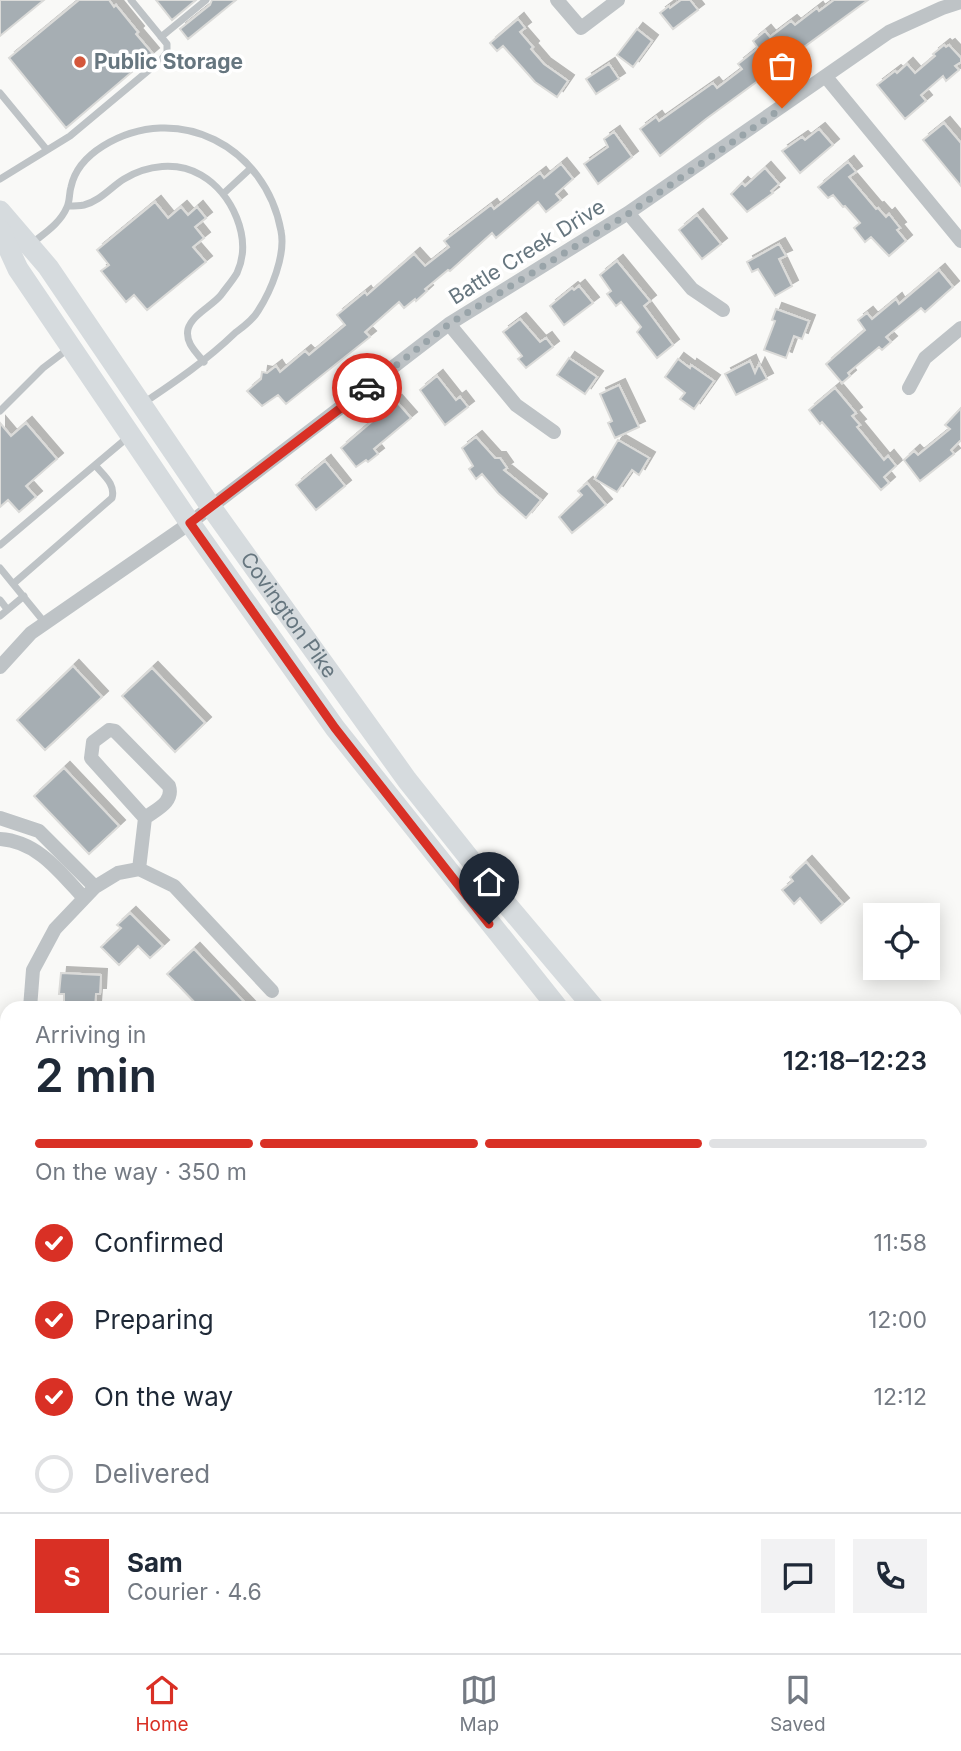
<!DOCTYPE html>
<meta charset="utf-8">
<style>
body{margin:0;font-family:Inter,sans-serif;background:#f2f2f3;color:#1f2937;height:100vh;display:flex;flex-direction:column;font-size:26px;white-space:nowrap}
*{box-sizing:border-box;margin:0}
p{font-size:23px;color:#747a83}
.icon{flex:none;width:38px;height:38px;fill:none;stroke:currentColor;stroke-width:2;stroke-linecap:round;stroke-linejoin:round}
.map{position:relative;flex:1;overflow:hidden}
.sheet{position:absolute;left:0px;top:1001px;width:962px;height:653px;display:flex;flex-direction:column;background:#fff;border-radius:21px 21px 0 0;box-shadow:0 4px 18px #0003}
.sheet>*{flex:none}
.controls{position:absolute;left:863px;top:903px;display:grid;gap:14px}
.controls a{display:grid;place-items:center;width:77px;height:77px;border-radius:0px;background:#fff;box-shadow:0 4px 18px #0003;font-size:35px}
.pin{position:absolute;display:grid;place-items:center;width:60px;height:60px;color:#fff;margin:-72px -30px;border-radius:50% 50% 50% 0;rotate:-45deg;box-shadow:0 0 7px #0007}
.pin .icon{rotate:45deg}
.courier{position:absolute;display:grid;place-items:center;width:70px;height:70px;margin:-35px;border:5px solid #d93025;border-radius:50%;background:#fff;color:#222;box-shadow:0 2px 9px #0007}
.head em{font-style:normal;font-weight:600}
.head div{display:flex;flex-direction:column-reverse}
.head{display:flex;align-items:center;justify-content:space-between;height:119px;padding:0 35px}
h1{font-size:46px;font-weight:600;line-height:52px}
.bar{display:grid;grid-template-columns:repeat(4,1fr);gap:10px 7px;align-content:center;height:84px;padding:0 35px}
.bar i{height:9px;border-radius:5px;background:#e0e1e3}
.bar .on{background:#d93025}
.bar p{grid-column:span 4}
.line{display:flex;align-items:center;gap:18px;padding:0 35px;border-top:2px solid #e0e1e3}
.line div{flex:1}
.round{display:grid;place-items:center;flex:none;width:74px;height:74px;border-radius:0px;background:#f2f2f3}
ol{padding:0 35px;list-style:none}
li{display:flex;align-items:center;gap:21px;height:77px}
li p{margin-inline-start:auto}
li .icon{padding:7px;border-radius:50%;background:#d93025;color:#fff;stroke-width:4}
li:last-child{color:#747a83}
li i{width:38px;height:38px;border:4px solid #e0e1e3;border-radius:50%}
.dock{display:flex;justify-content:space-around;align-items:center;height:98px;border-top:2px solid #e0e1e3;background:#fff;font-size:19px;color:#747a83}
.dock a{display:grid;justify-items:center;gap:4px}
.dock .on{color:#d93025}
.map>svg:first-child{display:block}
.building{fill:#a6aeb3;stroke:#dbdbd9;stroke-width:2;filter:url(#shadow)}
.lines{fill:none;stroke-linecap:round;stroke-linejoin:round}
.service{stroke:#bec3c6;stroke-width:7}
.minor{stroke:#bec3c6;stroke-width:14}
.primary{stroke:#d6dbde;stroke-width:21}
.done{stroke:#99a4a9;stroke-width:7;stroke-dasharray:0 12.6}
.route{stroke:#d93025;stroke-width:9}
.poi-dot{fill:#d4573b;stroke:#fff;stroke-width:2.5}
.labels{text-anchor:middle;stroke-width:7;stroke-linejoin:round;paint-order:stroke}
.poi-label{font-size:21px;font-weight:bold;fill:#66767f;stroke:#fff;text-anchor:start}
.street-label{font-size:21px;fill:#66767f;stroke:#fff}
</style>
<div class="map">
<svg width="961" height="1653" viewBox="0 0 961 1653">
<defs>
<filter id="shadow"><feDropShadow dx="6" dy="-6" stdDeviation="0" flood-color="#0004"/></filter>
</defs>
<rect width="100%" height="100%" fill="#f9f9f7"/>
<path class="building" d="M 0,0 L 44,0 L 0,36 Z
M 79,0 L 109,0 L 114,7 L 116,5 L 138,32 L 136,34 L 153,54 L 66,128 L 9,58 Z
M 156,0 L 196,0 L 172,20 Z
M 212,0 L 236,0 L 188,39 L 180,29 L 210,5 Z
M 681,0 L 690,0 L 698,10 L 673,29 L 660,13 L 669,6 L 670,8 Z
M 834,0 L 868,0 L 706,119 L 660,156 L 640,129 L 656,117 L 659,121 L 713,83 L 717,88 L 742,69 L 738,64 L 758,48 L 753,41 L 765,31 L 770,37 L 791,21 L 795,25 L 817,8 L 819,11 Z
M 518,19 L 525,28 L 520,32 L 533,47 L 531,49 L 544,64 L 568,81 L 557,97 L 535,82 L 503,46 L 497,51 L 490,43 Z
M 637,29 L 652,41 L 633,67 L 617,55 Z
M 944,45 L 946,47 L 949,45 L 961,58 L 961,62 L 955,66 L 959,70 L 946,81 L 943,76 L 921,95 L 926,101 L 905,119 L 877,85 L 895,71 L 897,73 L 907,64 L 915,73 L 935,56 L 933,54 Z
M 609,64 L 619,79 L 596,94 L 586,79 Z
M 944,123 L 961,143 L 961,186 L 923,140 Z
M 819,129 L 833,145 L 800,173 L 782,151 L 802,137 L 805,140 Z
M 614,132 L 632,157 L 598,184 L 584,164 L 608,147 L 604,139 Z
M 848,162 L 856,172 L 849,177 L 876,209 L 878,208 L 886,217 L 889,214 L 900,228 L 897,230 L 906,241 L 889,256 L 871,237 L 865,242 L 854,228 L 860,223 L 845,206 L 843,207 L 833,195 L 828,198 L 818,187 Z
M 561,164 L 573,179 L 556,194 L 561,200 L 546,212 L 538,202 L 496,238 L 492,233 L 450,271 L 448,270 L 425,289 L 427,291 L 416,301 L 415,299 L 404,308 L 399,302 L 365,332 L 370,337 L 286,404 L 278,395 L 262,406 L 247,391 L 261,379 L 262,372 L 267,373 L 276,366 L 280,372 L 305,351 L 309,355 L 345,325 L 337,315 L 365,292 L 367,295 L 414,254 L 425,266 L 449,247 L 444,241 L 491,205 L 494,209 L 540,173 L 544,178 Z
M 765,168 L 779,184 L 771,191 L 773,193 L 747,212 L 731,194 L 742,183 L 745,186 Z
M 155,202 L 168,218 L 181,207 L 188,215 L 197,207 L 206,218 L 195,227 L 204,238 L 193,247 L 206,262 L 147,310 L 134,295 L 126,302 L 101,271 L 109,265 L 97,250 Z
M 697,215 L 721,244 L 702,259 L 679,230 Z
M 779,244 L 786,256 L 779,259 L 792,286 L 775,296 L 758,269 L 752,272 L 747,262 Z
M 617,261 L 650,301 L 644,306 L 673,345 L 657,358 L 637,332 L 641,327 L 621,302 L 616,306 L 607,294 L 611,291 L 600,275 Z
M 939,270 L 953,287 L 925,312 L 921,308 L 886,337 L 891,342 L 882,350 L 879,347 L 848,373 L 850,376 L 842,383 L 826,364 L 865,330 L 858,320 L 867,313 L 872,319 L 896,299 L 899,304 Z
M 579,286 L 593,303 L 564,325 L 550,306 L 572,288 L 574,290 Z
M 776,309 L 809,321 L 802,339 L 794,336 L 786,358 L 764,350 L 775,321 L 772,320 Z
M 520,319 L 540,342 L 546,338 L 553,347 L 526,368 L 518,359 L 522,356 L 503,332 Z
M 569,358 L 597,377 L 585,394 L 557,375 Z
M 678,359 L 690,368 L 691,365 L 714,381 L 694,409 L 680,399 L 685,393 L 665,377 Z
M 750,361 L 755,373 L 759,364 L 767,379 L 736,395 L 725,374 Z
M 437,376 L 456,400 L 460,397 L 468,407 L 445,425 L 420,390 Z
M 619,385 L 639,427 L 615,438 L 608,423 L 612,421 L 600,394 Z
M 835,388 L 856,413 L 852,416 L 860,425 L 857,427 L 884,460 L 888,456 L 896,466 L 884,477 L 889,483 L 881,490 L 822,422 L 820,424 L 809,410 Z
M 396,401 L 411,418 L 374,449 L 378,454 L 368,462 L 366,460 L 356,467 L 341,448 Z
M 961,408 L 961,440 L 951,450 L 954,454 L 920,481 L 904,460 L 914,451 L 918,455 L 950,429 L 945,425 Z
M 0,423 L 11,436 L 26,423 L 57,459 L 26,486 L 36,497 L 19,512 L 8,500 L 0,507 Z
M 476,437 L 495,458 L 500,458 L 507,468 L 504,470 L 541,500 L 526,518 L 498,493 L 482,474 L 476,479 L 469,469 L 473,466 L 462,448 Z
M 618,440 L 649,458 L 639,475 L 632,470 L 617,492 L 595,479 Z
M 325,461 L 345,486 L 316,510 L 296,485 Z
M 587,483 L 606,505 L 572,533 L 559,517 L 582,495 L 578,491 Z
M 73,666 L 102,697 L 45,750 L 17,720 Z
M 152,668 L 205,723 L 175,752 L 122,696 Z
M 64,768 L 119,826 L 89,854 L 34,796 Z
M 806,862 L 843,904 L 821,923 L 800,898 L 794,904 L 782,890 L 793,881 L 790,877 Z
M 130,913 L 163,946 L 150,958 L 138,946 L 119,965 L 101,947 L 121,928 L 117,925 Z
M 194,949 L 211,967 L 250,1008 L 200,1008 L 178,985 L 167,974 Z
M 61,973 L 101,975 L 100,994 L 96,994 L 95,1008 L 64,1008 L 64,994 L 59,994 Z"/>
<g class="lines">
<path class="service" d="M 161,37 L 206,0
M 0,93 L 47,150
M 0,179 L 70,136 L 161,60 L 167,52 L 167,44 L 131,0
M 223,194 L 251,168
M 68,206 C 73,206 79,206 84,205 C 100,201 111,187 124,179 C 147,165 177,161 201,175 C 232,193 253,238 237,273 C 233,280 226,288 221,295 C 212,306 192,315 188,329 C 185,343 196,352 204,362
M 30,245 C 43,234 60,224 67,207 C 70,201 69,193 71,187 C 75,168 87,156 103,146 C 178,100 266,147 281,231 C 286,255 271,291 258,311 C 253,320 243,327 235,333 C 207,360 175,382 142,404
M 0,411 L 43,368 L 68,349
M 0,545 L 127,438
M 0,568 L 45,623
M 13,584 L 112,498 C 116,484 103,475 95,465
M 0,600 L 7,609
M 0,616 L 24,596
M 956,1041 L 961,1038
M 921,1653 L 930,1647"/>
<path class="minor" d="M 557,0 L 581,28 L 618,0
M 826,77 L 961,241
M 628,213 L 692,289 L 723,310
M 449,324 L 516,405 L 554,432
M 909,388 L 925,358 L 961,328
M 0,667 L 31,633 L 190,523 L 449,324 L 628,213 L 889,32 L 942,8 L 961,2
M 0,818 L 39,831 L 95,887
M 0,839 C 37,841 60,872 83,897
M 139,869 L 145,818 L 91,758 L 93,742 L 109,730 L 115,731 L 169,786 C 174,802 157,809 145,818
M 30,1008 L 33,970 L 55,929 L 95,887 L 118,873 L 139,869 L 174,886 L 272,991
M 956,1382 L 961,1377
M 232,1647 L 235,1653
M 551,1647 L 552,1653
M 340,1653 L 342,1647"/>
<g class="primary">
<path id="s1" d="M 0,211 L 48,267 L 211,507 L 407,780 L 497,893 L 594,1008"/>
<path d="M 0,230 L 18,269 L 190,523 L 335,728 L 558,1008"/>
<path d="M 956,1441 L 961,1448"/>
<path d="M 956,1482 L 961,1488"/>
</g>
</g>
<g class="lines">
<path class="done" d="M 367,388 L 449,324 L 628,214 L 782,108"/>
<path class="route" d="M 367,388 L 190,523 L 335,728 L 489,924"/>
</g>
<circle class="poi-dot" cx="80" cy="62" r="7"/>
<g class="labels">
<g class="poi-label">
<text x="94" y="69">Public Storage</text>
</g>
<g class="street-label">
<text transform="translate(527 252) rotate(-32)" y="7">Battle Creek Drive</text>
<text dy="7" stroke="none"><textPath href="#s1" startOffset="497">Covington Pike</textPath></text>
</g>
</g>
</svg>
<div class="controls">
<a><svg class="icon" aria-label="locate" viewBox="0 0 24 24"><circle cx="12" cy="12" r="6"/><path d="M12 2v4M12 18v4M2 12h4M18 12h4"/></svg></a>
</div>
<div class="pin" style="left:782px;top:108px;background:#ea580c"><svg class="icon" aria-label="bag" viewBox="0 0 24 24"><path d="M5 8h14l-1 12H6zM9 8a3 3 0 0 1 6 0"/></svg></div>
<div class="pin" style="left:489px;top:924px;background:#1f2937"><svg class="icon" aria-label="home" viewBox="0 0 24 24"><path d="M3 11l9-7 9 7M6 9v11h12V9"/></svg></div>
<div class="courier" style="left:367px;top:388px"><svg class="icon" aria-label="car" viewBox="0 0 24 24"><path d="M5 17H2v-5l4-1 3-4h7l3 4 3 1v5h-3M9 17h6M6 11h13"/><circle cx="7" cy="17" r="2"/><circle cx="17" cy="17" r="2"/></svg></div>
<section class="sheet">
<div class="head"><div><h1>2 min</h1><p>Arriving in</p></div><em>12:18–12:23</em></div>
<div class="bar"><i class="on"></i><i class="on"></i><i class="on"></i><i></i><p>On the way · 350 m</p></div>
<ol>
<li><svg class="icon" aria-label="check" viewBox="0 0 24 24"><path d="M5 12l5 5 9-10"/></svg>Confirmed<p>11:58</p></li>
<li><svg class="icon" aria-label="check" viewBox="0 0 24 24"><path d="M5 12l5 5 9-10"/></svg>Preparing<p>12:00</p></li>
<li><svg class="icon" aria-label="check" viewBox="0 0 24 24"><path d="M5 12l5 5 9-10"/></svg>On the way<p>12:12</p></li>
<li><i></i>Delivered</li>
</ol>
<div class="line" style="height:126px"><b class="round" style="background:#d93025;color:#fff">S</b><div><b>Sam</b><p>Courier · 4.6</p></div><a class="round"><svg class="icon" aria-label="chat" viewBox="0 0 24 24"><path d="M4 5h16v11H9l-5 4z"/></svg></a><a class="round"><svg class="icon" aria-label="phone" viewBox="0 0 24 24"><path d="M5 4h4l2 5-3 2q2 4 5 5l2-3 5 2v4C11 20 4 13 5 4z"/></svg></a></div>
</section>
</div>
<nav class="dock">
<a class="on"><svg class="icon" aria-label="home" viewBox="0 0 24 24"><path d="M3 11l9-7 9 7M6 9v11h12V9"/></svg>Home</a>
<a><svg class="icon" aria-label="map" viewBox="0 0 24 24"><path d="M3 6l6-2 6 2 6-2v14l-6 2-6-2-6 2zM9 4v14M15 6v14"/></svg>Map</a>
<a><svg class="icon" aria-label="saved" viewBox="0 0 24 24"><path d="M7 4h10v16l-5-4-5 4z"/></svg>Saved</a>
</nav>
